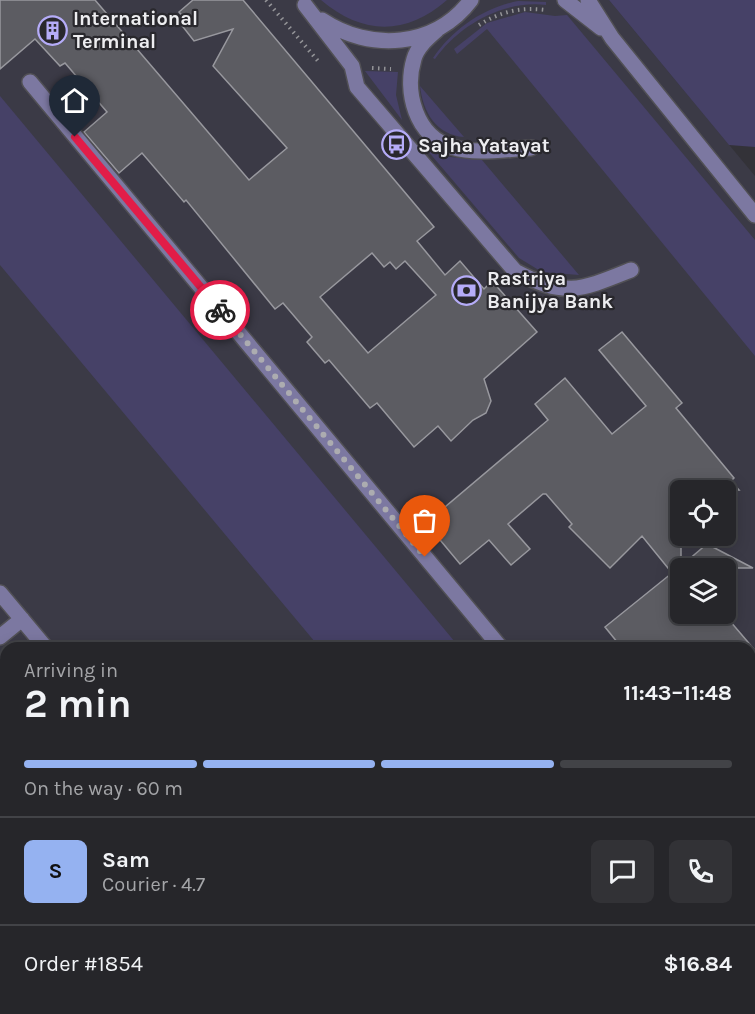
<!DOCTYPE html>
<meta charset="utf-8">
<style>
body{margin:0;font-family:Karla,sans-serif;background:#323236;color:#f1f3f6;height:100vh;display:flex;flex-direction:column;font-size:22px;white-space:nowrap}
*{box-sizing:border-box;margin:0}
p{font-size:20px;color:#a4a5a8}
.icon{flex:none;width:33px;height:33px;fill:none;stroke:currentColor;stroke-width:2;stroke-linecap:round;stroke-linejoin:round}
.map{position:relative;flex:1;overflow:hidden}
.sheet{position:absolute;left:0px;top:642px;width:756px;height:372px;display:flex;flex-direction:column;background:#26262a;border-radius:18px 18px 0 0;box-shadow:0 3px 15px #0003,0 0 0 2px #424347}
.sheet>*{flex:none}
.tools{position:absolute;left:670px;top:480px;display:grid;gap:12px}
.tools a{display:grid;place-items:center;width:66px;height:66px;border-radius:9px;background:#26262a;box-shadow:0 3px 15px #0003,0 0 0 2px #424347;font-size:30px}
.pin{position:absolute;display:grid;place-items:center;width:51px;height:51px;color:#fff;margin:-62px -26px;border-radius:50% 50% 50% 0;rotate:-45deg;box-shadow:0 0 6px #0007}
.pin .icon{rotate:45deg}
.courier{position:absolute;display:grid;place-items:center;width:60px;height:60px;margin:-30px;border:4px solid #e11d48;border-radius:50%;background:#fff;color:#222;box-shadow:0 2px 8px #0007}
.headline em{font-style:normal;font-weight:700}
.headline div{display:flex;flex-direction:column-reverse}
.headline{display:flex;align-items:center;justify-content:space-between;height:102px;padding:0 24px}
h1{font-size:39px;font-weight:700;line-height:45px}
.bar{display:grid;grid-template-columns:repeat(4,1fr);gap:9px 6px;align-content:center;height:72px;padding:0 24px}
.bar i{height:8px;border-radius:4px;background:#424347}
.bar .current{background:#95b2f1}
.bar p{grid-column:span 4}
.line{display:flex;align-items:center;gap:15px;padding:0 24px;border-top:2px solid #424347}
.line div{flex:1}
.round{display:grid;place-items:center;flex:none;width:63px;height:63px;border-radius:9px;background:#323236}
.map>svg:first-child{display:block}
.built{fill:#3b3a46;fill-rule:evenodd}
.green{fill:#464167}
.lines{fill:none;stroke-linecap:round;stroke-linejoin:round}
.taxiway{stroke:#66656a;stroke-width:74}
.building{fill:#5c5c62;stroke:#98989e;stroke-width:1.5;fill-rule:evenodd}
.minor-casing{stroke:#515055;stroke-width:18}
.path{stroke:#949498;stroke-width:4;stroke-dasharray:1.5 4.5;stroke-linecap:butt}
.minor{stroke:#7c78a1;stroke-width:15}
.done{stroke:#acacb0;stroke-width:6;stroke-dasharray:0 10.8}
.route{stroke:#e11d48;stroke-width:8}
.labels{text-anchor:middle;stroke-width:4.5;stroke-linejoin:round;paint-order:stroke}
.poi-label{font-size:20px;font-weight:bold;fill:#ededf0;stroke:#29282d;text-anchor:start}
</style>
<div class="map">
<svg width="755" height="1014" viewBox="0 0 755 1014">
<rect width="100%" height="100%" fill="#333238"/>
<path class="built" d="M 0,0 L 609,0 L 755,176 L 755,1014 L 0,1014 ZM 681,490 L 726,490 L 726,536 L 681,536 ZM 681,568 L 726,568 L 726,614 L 681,614 ZM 6,648 L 750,648 L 750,1008 L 6,1008 Z"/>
<path class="green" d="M 321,0 L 447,0 C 406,36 362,35 321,0 Z
M 609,0 L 755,0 L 755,147 L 729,145 Z
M 518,1 L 546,2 L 546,5 C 503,0 459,25 435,59 L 433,58 C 453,29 483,8 518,1 Z
M 525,12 L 555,16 L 567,15 L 755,240 L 755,356 L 487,29 L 457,54 L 454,49 L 487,23 Z
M 365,71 L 398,72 L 396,95 L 402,120 Z
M 420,86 L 464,137 C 436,135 423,112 420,86 Z
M 0,96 L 460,648 L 320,648 L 0,265 Z
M 427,150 L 450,157 L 482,160 L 579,275 L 542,272 L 519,258 Z
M 542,1008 L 715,1008 L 710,1014 L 535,1014 Z"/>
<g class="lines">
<path class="taxiway" d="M 0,769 L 6,764
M 0,1011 L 6,1006
M 288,1014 L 295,1008"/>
</g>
<path class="building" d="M 0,0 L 95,0 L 249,180 L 287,148 L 213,66 L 233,29 L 194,41 L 180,23 L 185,19 L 179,12 L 193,0 L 243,0 L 434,227 L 417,241 L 445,275 L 460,261 L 484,289 L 492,281 L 537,332 L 484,379 L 491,401 L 486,413 L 473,420 L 451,441 L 438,426 L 414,447 L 377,403 L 370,408 L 329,360 L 325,363 L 307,342 L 312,337 L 283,303 L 275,309 L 186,200 L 184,202 L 142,153 L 119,173 L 84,132 L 107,112 L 65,63 L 60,66 L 35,39 L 0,69 ZM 372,253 L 384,267 L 390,262 L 396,269 L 405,261 L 436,295 L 368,353 L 320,297 Z
M 622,332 L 682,403 L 676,408 L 734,478 L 731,481 L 739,490 L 681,490 L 681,566 L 707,544 L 753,568 L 681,568 L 681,614 L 724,614 L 753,648 L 622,648 L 605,627 L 672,573 L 642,536 L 610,568 L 569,527 L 572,524 L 546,494 L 543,494 L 508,524 L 530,549 L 511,565 L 489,540 L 460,564 L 426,523 L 548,420 L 535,404 L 565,378 L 612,434 L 646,406 L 599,350 Z"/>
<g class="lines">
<defs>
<path id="minor" d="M 565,0 L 601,28
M 588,0 L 612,38 L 755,215
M 305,5 L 352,66 L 357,87 L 515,271 C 565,298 581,290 631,270
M 322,20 C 370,52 435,48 471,0
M 437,30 C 428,38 417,47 414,59 C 404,92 416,137 452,147 C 477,155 506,149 531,148
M 30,82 L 501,648
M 0,593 L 46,648
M 0,637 L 22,619
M 0,887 L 6,882
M 750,946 L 755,952
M 750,992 L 755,988
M 337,1008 L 340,1014
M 399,1008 L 417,1014
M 137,1014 L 144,1008
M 723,1014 L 730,1008"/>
</defs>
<use href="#minor" class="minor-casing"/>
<path class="path" d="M 266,0 L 318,61
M 479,25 C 501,11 522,7 546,10
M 372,68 L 391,69"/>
<use href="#minor" class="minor"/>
</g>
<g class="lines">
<path class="done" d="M 220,310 L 425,557"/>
<path class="route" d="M 75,137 L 220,310"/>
</g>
<defs>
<symbol id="building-ring" viewBox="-11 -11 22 22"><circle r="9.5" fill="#29282d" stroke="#b5acf8" stroke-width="1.5"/><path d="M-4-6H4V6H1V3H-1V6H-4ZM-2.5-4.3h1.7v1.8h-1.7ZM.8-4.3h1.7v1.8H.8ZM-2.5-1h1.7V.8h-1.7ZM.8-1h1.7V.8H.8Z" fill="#b5acf8"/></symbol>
<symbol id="bus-ring" viewBox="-11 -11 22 22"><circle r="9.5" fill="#29282d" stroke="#b5acf8" stroke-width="1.5"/><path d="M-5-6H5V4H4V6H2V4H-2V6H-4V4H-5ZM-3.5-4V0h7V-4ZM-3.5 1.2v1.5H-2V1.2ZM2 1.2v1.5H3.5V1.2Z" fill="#b5acf8"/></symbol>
<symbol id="bank-ring" viewBox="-11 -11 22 22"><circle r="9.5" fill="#29282d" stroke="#b5acf8" stroke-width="1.5"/><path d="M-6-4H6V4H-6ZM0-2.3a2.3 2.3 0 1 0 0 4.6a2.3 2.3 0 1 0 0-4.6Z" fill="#b5acf8"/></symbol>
</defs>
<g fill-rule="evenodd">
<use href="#building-ring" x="36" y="14" width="33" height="33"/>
<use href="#bus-ring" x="380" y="128" width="33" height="33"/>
<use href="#bank-ring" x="450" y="274" width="33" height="33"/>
</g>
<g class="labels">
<g class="poi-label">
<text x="73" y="25">International<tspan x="73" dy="23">Terminal</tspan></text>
<text x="418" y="152">Sajha Yatayat</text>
<text x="487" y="285">Rastriya<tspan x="487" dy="23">Banijya Bank</tspan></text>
</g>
</g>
</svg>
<div class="tools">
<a><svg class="icon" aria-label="locate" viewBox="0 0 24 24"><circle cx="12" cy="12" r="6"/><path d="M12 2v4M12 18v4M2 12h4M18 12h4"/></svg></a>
<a><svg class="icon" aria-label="layers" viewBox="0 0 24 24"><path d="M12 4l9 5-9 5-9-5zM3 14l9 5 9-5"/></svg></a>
</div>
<div class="pin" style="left:425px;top:557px;background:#ea580c"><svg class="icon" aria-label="bag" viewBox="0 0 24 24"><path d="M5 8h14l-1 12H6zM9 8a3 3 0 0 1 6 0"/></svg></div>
<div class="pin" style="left:75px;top:137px;background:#1f2937"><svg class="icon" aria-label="home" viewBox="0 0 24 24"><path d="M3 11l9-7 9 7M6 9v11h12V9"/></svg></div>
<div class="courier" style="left:220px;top:310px"><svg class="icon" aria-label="bike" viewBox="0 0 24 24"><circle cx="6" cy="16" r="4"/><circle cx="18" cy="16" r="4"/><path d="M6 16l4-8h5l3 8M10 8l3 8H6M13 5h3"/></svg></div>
<section class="sheet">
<div class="headline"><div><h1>2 min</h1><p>Arriving in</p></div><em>11:43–11:48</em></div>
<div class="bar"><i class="current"></i><i class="current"></i><i class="current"></i><i></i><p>On the way · 60 m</p></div>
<div class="line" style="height:108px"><b class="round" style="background:#95b2f1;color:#111">S</b><div><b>Sam</b><p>Courier · 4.7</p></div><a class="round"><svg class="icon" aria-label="chat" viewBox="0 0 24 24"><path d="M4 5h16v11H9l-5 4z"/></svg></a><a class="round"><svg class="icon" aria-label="phone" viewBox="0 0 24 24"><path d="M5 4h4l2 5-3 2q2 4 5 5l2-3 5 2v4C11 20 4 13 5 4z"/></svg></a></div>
<div class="line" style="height:78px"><div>Order #1854</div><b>$16.84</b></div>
</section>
</div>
